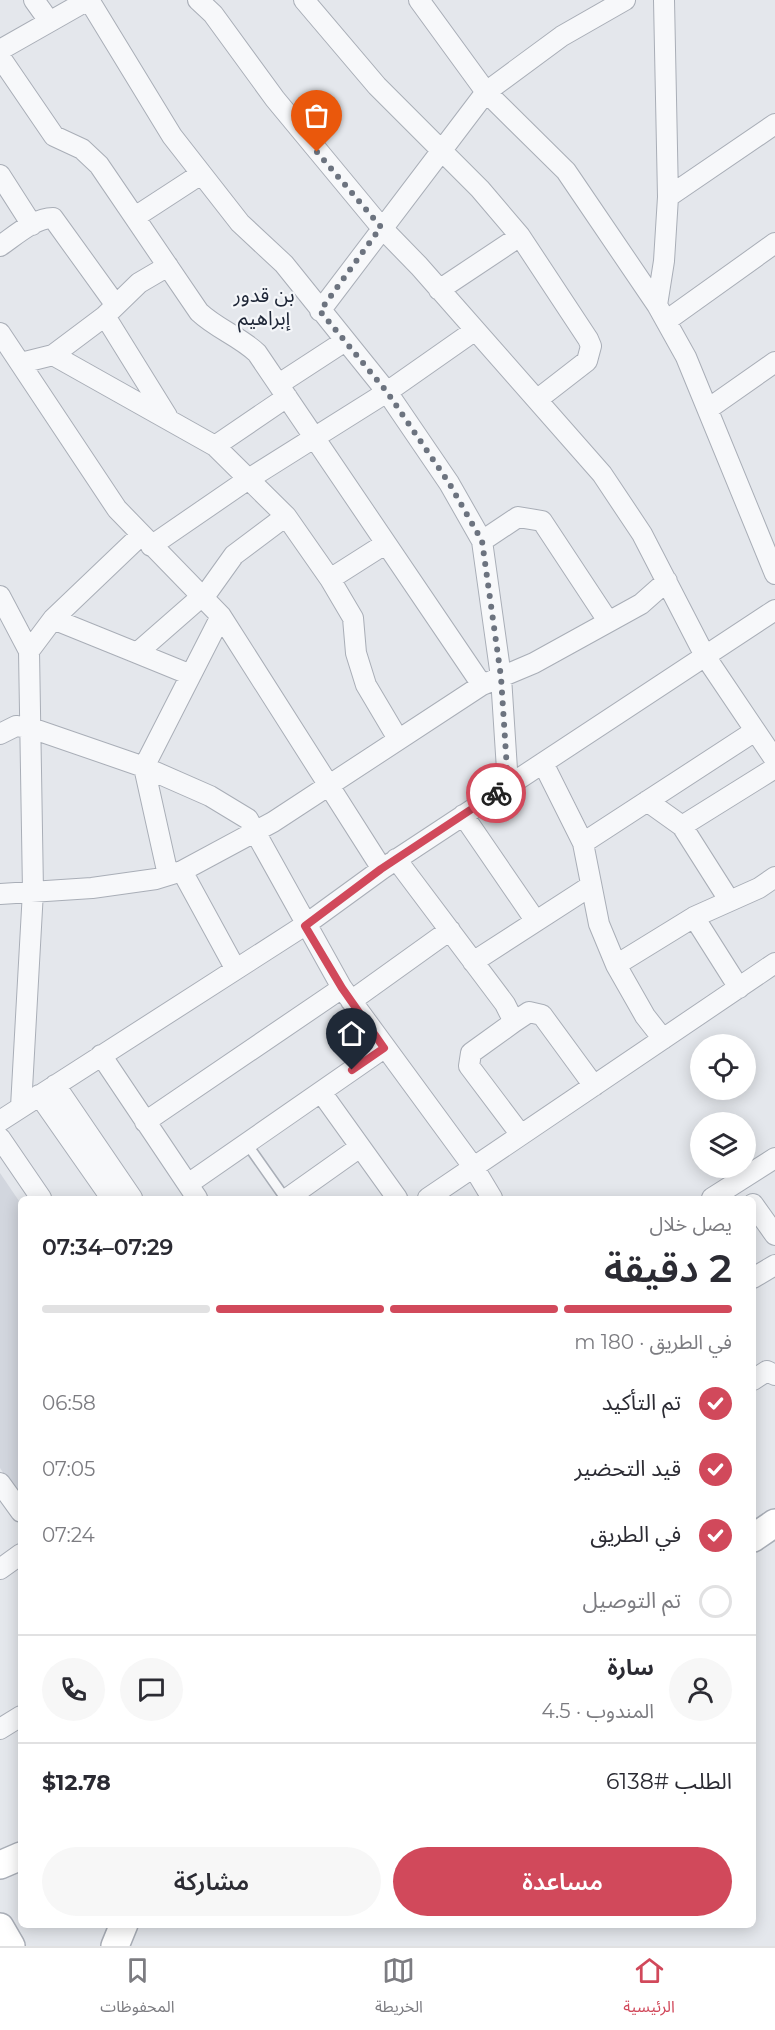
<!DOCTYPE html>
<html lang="ar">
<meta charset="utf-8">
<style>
body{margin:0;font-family:Montserrat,"Noto Sans Arabic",sans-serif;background:#f7f7f7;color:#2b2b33;direction:rtl;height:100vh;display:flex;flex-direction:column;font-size:22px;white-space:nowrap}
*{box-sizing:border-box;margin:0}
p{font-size:20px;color:#7c7c81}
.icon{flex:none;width:33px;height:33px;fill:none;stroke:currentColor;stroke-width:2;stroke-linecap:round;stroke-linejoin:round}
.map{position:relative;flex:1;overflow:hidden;direction:ltr}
.sheet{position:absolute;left:18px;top:1196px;width:738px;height:732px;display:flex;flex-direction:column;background:#fff;border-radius:9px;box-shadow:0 3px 15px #0003;direction:rtl}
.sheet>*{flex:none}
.buttons{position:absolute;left:690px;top:1034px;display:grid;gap:12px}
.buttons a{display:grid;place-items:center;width:66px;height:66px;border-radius:50%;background:#fff;box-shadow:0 3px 15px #0003;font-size:30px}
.pin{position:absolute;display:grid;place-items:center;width:51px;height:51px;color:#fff;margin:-62px -26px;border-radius:50% 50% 50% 0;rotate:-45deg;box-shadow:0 0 6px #0007}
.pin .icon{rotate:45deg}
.courier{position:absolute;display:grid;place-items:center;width:60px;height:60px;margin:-30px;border:4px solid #d1495b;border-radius:50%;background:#fff;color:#222;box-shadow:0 2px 8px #0007}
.summary em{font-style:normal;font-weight:600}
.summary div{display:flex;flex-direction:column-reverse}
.summary{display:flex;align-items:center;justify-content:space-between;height:102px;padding:0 24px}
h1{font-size:39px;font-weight:600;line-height:45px}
.bar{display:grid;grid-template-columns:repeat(4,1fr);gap:9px 6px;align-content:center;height:72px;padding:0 24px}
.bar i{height:8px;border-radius:4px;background:#e1e1e2}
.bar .on{background:#d1495b}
.bar p{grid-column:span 4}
.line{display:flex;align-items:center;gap:15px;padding:0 24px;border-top:2px solid #e1e1e2}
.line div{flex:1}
.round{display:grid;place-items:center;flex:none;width:63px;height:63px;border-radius:32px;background:#f7f7f7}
ol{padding:0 24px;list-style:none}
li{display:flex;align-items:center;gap:18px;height:66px}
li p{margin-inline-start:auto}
li .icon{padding:6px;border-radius:50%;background:#d1495b;color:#fff;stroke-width:4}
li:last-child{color:#7c7c81}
li i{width:33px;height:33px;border:3px solid #e1e1e2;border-radius:50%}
.cta{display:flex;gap:12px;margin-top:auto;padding:12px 24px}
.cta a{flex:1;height:69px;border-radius:36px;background:#d1495b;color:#fff;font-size:24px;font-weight:600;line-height:69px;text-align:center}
.cta a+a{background:#f7f7f7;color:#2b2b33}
.menu{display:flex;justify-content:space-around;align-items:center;height:84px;border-top:2px solid #e1e1e2;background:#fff;font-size:16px;color:#7c7c81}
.menu a{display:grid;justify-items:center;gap:3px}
.menu .on{color:#d1495b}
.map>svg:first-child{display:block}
.built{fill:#d2d6de}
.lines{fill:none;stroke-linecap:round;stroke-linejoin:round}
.lane-casing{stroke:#a9aeb7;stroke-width:12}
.street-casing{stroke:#a9aeb7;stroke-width:22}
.secondary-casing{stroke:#a9aeb7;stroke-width:30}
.lane{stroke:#f7f8fa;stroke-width:9}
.street{stroke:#f7f8fa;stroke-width:20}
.secondary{stroke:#fff;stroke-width:27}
.done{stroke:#6c737f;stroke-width:6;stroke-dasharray:0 10.8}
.route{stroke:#d1495b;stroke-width:8}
.labels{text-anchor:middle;stroke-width:4.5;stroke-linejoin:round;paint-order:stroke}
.neighbourhood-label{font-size:20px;fill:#1d2536;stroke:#f4f6f9}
</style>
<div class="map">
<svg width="775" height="1946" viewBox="0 0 775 1946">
<rect width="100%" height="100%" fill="#e4e7ec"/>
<path class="built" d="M 0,1173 L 21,1204 L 21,1500 L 0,1468 Z"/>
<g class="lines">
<defs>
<path id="lane" d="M 247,1144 L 285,1198"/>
<path id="street" d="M 34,0 L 49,21
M 89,0 L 172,136 L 240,223 L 284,264 L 387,392 L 247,480 L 151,546
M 198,0 L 213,14 L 275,99 L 381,227 L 419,266 L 602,474 L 642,534 L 705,656 L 775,760
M 304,0 L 377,86 L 480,189 L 520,236 L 588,339 L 591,346 L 587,361 L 538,399
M 419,0 L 486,92 L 566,171 L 657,305 L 686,357 L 775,574
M 0,50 L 88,0
M 0,57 L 54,136 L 82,149 L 99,165 L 199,312 C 217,329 239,336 257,353 L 482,685 L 534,663 L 641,604 L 667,581
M 0,175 L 32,225
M 668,197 L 775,124
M 135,217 L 201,174
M 0,246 C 15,236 34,218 53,218 L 115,304
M 439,290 L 520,236
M 657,305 L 664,261 L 668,197 L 664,0
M 320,311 L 486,92 L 562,36 L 625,0
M 105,316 L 167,416
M 666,321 L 775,243
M 474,331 L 387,392 L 449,483 L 482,541 L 501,677 L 508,785
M 0,333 L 117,509 L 221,616 L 382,869
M 53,355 L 105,316 L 139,283 L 168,266
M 21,363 L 53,355 L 215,446 L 286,516 L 330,579 L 385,544
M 279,384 L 345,341
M 708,409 L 775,362
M 215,446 L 287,397
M 482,541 L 518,517 L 542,521 L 608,621
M 330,579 L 353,618 L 356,653 L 366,685 L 398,739
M 0,596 L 29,651 L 33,891 L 21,1107
M 53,619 L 137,653 L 209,590 L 234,555 L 286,516
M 29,651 L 53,619 L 141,535
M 137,653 L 191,675
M 0,734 L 16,726 L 31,728 L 144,767 L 210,796 L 248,819 L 342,988 L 474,1168 L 492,1198
M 543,763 L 583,843 L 599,924 L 616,965 L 645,1016 L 663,1039
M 647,801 L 682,826 L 775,768
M 463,815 L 535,920
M 682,826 L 729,900
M 583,843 L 755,731
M 396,859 L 505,1004 L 514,1022 L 471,1053 L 469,1066 L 521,1135
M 182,871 L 235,968
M 168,875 L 144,767 L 221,616
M 0,894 L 92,888 L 156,879 L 182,871 L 273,822 L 482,685
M 694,917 L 739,988
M 473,962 L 589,887
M 616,965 L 694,917 L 759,888 L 775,877
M 351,1001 L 450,930
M 514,1022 L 529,1012 L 542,1015 L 594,1086
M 101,1055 L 197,1198
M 55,1085 L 132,1198
M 321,1092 L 397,1198
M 39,1095 L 111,1198
M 0,1121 L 305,925 L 382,869 L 775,610
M 145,1122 L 342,988
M 0,1138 L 41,1198
M 188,1184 L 384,1048
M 288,1198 L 360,1147
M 428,1198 L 775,963
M 712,1198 L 775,1158
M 753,1204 L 775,1235
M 753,1278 L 775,1265
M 753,1380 L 767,1371 L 775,1375
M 0,1483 L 21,1512
M 0,1569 L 21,1554
M 0,1729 L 21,1716"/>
<path id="secondary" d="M 753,1538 L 775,1523
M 0,1865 L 21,1856
M 0,1927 L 11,1946
M 115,1946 L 124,1924"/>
</defs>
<use href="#lane" class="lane-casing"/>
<use href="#street" class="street-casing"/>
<use href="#secondary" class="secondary-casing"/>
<use href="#lane" class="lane"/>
<use href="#street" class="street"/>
<use href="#secondary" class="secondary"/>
</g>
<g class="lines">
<path class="done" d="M 317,152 L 381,227 L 320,311 L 387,392 L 449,483 L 482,541 L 501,677 L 508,785 L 496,793"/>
<path class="route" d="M 352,1070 L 384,1048 L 342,988 L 305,926 L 381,869 L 496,793"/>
</g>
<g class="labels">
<g class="neighbourhood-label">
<text x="264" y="302">بن قدور<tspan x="264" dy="23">إبراهيم</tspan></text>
</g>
</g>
</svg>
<div class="buttons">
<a><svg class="icon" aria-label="locate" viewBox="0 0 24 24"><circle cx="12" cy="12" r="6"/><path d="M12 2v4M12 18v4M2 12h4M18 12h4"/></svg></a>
<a><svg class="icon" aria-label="layers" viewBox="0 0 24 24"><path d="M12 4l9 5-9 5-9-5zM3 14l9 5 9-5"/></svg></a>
</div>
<div class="pin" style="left:317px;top:152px;background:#ea580c"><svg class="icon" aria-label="bag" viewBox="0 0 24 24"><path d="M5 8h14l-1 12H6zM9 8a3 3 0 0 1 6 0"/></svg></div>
<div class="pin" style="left:352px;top:1070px;background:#1f2937"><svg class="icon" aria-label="home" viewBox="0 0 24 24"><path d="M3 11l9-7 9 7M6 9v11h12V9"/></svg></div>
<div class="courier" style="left:496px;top:793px"><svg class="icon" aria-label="bike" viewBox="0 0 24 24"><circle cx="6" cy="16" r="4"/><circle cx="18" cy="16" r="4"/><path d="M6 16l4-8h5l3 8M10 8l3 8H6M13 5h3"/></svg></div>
<section class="sheet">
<div class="summary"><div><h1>2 دقيقة</h1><p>يصل خلال</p></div><em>07:29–07:34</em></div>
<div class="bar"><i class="on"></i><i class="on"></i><i class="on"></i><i></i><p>في الطريق · 180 m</p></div>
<ol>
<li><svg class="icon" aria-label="check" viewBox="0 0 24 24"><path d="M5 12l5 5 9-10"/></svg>تم التأكيد<p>06:58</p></li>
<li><svg class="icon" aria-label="check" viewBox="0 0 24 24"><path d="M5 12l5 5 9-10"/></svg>قيد التحضير<p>07:05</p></li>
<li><svg class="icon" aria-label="check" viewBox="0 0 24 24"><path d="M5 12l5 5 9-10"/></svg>في الطريق<p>07:24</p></li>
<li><i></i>تم التوصيل</li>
</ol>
<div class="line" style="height:108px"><a class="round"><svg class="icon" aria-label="person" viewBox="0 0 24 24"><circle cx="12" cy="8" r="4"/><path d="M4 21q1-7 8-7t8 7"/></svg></a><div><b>سارة</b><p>المندوب · 4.5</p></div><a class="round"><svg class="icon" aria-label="chat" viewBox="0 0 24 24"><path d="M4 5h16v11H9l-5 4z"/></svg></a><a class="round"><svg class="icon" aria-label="phone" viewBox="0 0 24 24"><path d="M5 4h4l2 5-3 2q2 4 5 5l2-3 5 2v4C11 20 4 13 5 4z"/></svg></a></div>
<div class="line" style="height:78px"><div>الطلب #6138</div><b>$12.78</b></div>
<div class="cta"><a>مساعدة</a><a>مشاركة</a></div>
</section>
</div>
<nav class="menu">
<a class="on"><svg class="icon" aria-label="home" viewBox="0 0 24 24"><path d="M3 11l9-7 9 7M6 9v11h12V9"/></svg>الرئيسية</a>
<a><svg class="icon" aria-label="map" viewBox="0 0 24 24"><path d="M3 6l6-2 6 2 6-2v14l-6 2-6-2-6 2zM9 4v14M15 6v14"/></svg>الخريطة</a>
<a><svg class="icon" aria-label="saved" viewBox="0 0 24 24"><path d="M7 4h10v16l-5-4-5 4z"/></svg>المحفوظات</a>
</nav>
